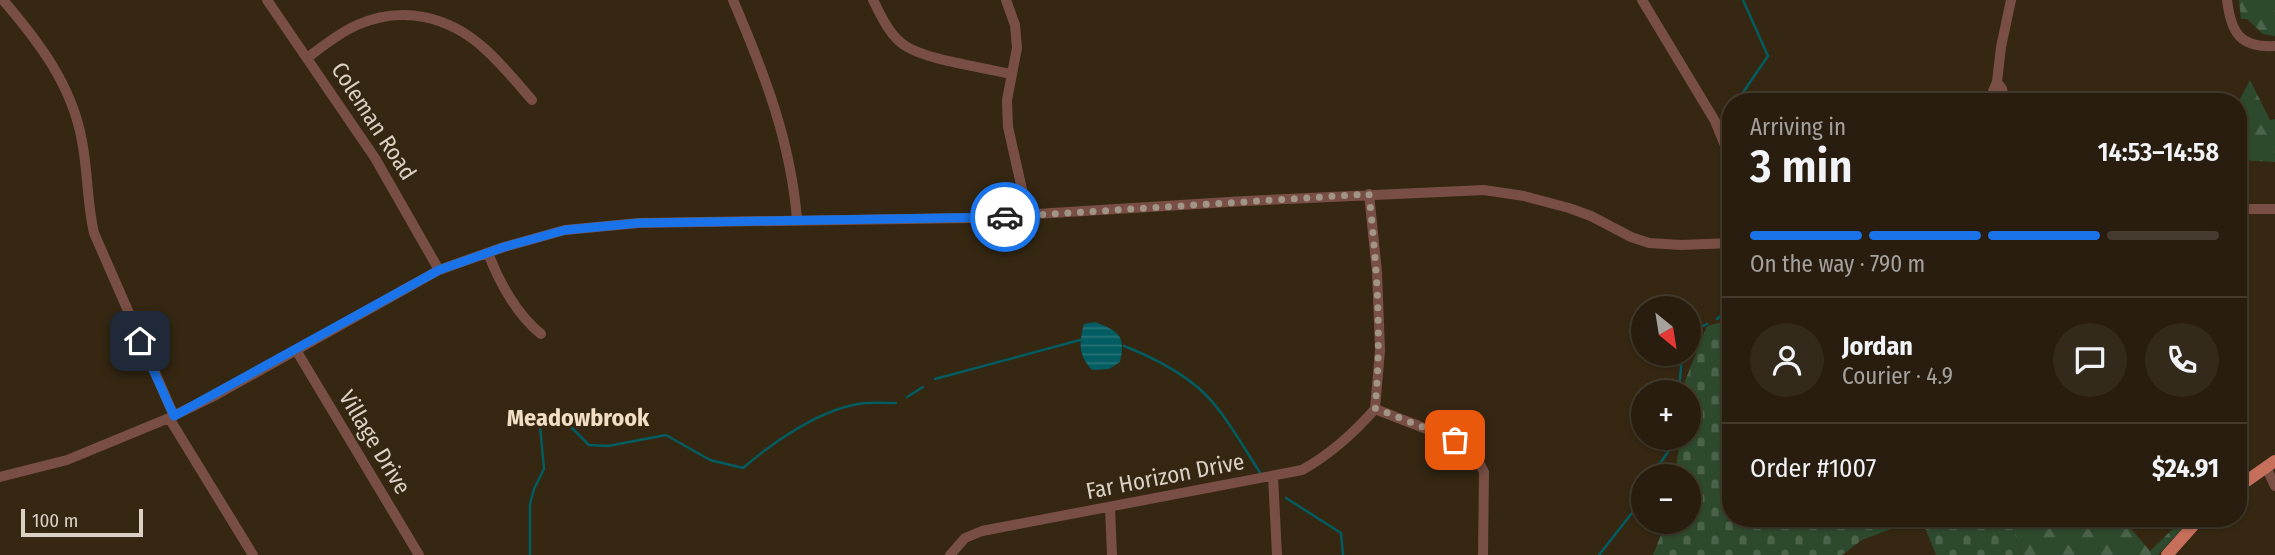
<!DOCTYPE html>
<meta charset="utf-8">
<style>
body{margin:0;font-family:"Fira Sans Condensed",sans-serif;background:#342a1c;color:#f1f3f6;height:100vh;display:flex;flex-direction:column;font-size:26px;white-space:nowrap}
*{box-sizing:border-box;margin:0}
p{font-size:23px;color:#a5a29e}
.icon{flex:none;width:38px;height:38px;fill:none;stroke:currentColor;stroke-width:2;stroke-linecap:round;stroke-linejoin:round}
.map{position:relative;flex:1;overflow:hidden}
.details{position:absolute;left:1722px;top:93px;width:525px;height:434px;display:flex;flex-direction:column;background:#281d0e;border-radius:28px;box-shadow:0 2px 5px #0004,0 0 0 2px #443b2e}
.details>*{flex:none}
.needle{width:46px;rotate:150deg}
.buttons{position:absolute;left:1631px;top:296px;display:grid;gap:14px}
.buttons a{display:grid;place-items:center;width:70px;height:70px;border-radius:50%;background:#281d0e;box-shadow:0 2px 5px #0004,0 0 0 2px #443b2e;font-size:35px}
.scale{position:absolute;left:21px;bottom:18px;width:122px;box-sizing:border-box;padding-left:7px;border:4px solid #dbd1c5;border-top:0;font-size:19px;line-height:24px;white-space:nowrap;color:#dbd1c5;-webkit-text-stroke:5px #352712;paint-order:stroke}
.pin{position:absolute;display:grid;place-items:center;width:60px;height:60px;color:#fff;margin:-30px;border-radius:14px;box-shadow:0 4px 10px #0006}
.courier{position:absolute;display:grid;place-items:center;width:70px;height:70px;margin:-35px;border:5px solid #1a73e8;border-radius:50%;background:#fff;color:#222;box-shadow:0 2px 9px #0007}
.headline em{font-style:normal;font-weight:600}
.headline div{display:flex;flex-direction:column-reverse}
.headline{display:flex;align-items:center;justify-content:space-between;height:119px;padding:0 28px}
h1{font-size:46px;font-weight:600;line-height:52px}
.bar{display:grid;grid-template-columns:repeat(4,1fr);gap:10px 7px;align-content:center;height:84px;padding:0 28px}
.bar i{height:9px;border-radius:5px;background:#443b2e}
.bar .on{background:#1a73e8}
.bar p{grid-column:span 4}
.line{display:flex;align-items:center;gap:18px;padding:0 28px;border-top:2px solid #443b2e}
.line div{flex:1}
.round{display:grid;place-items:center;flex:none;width:74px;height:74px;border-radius:37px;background:#342a1c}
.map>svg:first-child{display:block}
.forest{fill:url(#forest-firs)}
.cemetery{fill:url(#cemetery-stones)}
.water{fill:url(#water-rules)}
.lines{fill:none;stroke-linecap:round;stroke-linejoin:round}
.stream{stroke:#025d62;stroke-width:2.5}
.minor{stroke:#794f45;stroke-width:10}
.major{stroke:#c6705c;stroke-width:12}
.done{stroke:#a19686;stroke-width:7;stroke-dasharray:0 12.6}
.route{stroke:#1a73e8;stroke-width:9}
.labels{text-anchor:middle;stroke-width:5;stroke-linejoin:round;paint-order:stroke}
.street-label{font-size:23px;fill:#dbd1c5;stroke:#352712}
.neighbourhood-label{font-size:24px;font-weight:bold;fill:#f2dec5;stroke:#352712}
</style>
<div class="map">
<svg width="2275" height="555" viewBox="0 0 2275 555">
<defs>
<pattern id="forest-firs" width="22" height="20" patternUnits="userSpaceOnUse" patternTransform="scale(1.75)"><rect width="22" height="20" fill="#2e4a2e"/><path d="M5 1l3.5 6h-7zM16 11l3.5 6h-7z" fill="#4c634b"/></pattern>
<pattern id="cemetery-stones" width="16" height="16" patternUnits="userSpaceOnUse" patternTransform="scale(1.75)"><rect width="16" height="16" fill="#2e4a2e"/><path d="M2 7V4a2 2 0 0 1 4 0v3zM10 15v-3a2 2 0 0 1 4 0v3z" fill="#4c634b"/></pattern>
<pattern id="water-rules" width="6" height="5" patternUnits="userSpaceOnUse" patternTransform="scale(1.75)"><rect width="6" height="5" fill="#025d62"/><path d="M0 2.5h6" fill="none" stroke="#267377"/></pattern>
</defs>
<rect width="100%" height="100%" fill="#352712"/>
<path class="forest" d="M 2239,0 L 2275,0 L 2275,36 L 2263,34 L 2247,19 L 2241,19 Z
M 2250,80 L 2270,120 L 2275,119 L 2275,162 L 2238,160 L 2238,103 Z
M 2009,518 L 2122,518 L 2150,551 L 2184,518 L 2192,518 L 2158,555 L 2022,555 Z"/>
<path class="cemetery" d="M 1731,320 L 1731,518 L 1920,518 L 1862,540 L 1842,555 L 1653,555 L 1666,522 L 1689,522 L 1689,476 L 1675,476 L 1680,438 L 1689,438 L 1689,392 L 1684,392 L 1685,381 L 1707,326 Z
M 1921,518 L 2009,518 L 2022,555 L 1936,555 Z"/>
<path class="water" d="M 1095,322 C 1119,331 1126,336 1120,362 L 1109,369 L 1092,370 C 1078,355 1079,343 1084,324 Z"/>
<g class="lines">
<path class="stream" d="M 1742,102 L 1742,94 L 1768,56 L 1743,0
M 1717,319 L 1731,307
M 1689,333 L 1707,324
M 1124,346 C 1152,357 1182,372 1204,393 C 1227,416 1243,447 1261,474
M 935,379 L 1080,340
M 1679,392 L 1682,354
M 907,397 L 923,387
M 1656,476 L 1658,466 L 1678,438
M 1286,498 L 1341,533 L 1343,555
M 530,555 L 530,504 L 534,489 L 544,469 L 540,426 L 555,417 L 566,422 L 589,445 L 608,446 L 666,435 L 710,460 L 743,468 C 773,442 818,411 858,404 C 870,402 884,403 896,403
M 1599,555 L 1643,499"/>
<path class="minor" d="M 3,0 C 39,42 72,85 82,141 C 88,172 87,203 94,233 L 174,416
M 267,0 L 375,158 L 439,270
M 733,0 C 764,72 791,142 797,220
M 873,0 C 881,15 889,35 904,45 C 925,60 983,67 1010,74
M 1006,0 L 1015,25 L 1017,48 L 1007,100 L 1008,127 L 1028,216
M 1642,0 L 1715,121 L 1731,160
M 2227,0 C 2231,33 2240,48 2275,46
M 307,58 C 323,46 339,33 357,25 C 402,5 449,16 485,49 C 502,64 517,83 532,100
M 1997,82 L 2001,47 L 2011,0
M 1995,102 L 1993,91 L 1997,82 L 2002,89 L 2005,102
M 1369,194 L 1377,272 L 1380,350 L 1375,409
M 2238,209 L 2275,209
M 488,253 C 499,282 517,315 541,334
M 296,350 L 419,555
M 1375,409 L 1455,440 L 1473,451 L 1484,472 L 1483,555
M 169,418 L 253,555
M 2266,467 L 2275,486
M 1273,476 L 1277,555
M 0,477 L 67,460 L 169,418 L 216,395 L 439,270 L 504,247 L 565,230 L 639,223 L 971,218 L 1245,201 L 1484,190 L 1524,196 L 1569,208 L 1591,216 L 1631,237 L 1649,243 L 1681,245 L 1731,243
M 1110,508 L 1112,555
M 950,555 L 965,538 L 982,531 L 1302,470 C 1331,454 1353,434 1375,409"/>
<path class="major" d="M 2238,487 L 2275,461
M 2167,555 L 2200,518"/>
</g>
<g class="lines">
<path class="done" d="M 1005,217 L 1369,194 C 1377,268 1382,335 1375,408 L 1455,440"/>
<path class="route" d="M 140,341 L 174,416 L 439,270 L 504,247 L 565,230 L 639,223 L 1005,217"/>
</g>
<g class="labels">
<g class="street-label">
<text transform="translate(374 121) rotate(57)" y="8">Coleman Road</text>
<text transform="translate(375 442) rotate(59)" y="8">Village Drive</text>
<text transform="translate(1165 476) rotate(-11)" y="8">Far Horizon Drive</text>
</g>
<g class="neighbourhood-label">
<text x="578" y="426">Meadowbrook</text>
</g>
</g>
</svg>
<div class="buttons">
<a><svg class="needle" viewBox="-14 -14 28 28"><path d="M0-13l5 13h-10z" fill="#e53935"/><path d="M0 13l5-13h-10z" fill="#a5a29e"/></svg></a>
<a>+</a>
<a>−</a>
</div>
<div class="scale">100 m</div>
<div class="pin" style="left:1455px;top:440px;background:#ea580c"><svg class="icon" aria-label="bag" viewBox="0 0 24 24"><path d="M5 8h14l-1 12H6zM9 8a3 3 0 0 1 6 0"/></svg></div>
<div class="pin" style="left:140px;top:341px;background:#1f2937"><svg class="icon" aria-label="home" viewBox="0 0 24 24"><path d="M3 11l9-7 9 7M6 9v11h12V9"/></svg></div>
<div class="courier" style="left:1005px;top:217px"><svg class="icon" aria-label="car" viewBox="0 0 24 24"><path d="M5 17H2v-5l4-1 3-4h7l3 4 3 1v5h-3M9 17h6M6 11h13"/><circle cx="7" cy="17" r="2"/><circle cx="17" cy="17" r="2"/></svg></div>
<section class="details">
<div class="headline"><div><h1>3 min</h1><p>Arriving in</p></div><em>14:53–14:58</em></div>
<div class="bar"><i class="on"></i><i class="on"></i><i class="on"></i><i></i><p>On the way · 790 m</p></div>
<div class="line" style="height:126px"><a class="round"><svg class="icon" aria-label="person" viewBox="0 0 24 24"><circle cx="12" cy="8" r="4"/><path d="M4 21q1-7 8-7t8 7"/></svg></a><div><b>Jordan</b><p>Courier · 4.9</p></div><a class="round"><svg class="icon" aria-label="chat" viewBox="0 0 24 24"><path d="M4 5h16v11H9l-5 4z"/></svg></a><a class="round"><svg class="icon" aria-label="phone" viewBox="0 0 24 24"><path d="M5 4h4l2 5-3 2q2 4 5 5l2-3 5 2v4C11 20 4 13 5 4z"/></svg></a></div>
<div class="line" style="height:91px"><div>Order #1007</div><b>$24.91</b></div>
</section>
</div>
